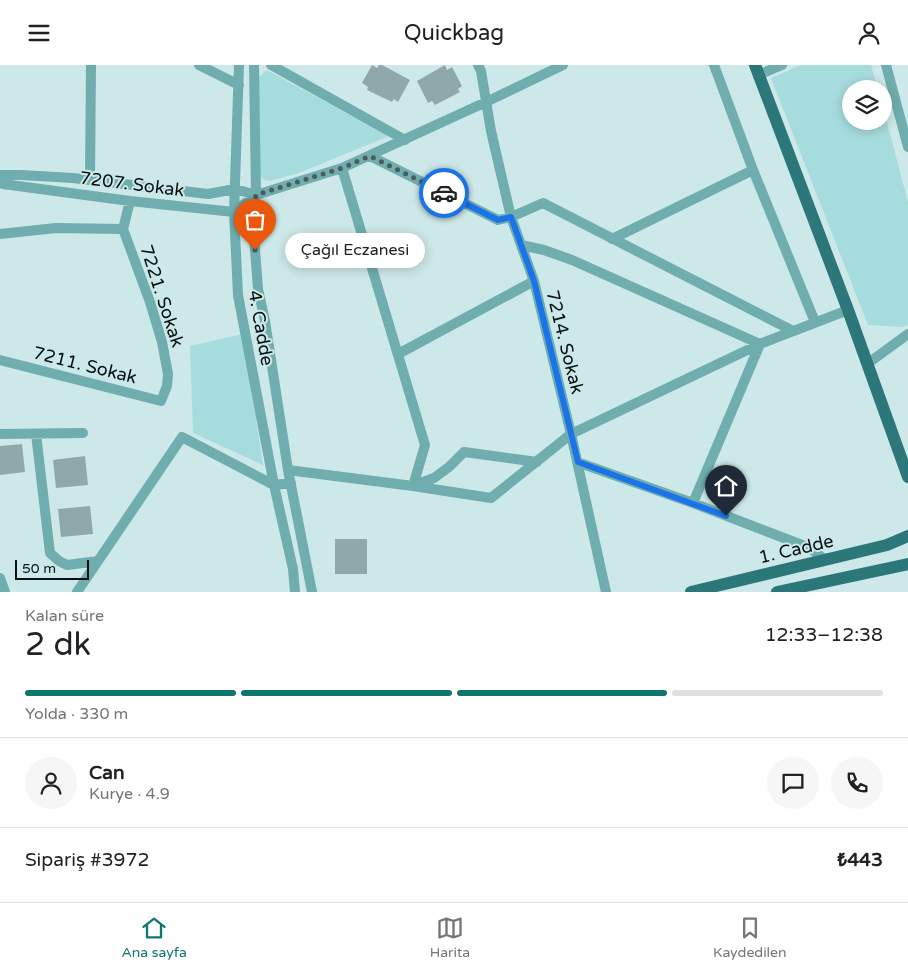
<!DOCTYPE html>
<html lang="tr">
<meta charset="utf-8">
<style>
body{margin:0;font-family:"Varela Round",sans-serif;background:#f6f6f6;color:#202124;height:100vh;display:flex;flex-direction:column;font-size:19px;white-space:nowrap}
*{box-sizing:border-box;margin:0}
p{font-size:16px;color:#757577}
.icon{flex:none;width:28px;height:28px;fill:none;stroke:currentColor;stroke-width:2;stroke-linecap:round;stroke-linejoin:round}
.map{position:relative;height:527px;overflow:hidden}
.details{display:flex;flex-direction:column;background:#fff;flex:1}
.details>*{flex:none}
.buttons{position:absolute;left:842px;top:15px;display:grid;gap:10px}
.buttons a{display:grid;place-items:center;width:50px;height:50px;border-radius:50%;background:#fff;box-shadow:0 2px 12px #0003;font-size:25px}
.scale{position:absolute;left:15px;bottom:12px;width:74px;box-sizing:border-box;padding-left:5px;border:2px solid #071010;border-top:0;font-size:14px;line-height:18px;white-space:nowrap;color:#071010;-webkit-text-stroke:4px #cde8e8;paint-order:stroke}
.pin{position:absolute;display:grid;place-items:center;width:42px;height:42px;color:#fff;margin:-51px -21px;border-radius:50% 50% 50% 0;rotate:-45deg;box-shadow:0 0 5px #0007}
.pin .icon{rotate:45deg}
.courier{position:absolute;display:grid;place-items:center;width:50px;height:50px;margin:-25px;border:4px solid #1a73e8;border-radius:50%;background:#fff;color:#222;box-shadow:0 1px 6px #0007}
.bubble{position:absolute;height:35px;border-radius:18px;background:#fff;box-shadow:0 2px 12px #0003;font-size:16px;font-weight:600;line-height:35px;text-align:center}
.head em{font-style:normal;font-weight:600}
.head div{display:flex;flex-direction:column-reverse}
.head{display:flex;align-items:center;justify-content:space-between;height:85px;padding:0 25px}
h1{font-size:32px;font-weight:600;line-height:38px}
.bar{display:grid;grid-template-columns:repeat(4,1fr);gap:8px 5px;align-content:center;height:60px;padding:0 25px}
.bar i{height:6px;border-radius:4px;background:#e0e0e0}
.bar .active{background:#0f766e}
.bar p{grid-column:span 4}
.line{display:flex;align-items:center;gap:12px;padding:0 25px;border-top:1px solid #e0e0e0}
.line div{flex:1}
.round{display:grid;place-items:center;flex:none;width:52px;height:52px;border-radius:26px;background:#f6f6f6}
header{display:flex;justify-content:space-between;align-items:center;height:65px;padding:0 25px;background:#fff;font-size:22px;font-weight:600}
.menu{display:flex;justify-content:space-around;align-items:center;height:70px;border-top:1px solid #e0e0e0;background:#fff;font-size:14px;color:#757577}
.menu a{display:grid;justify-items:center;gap:2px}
.menu .active{color:#0f766e}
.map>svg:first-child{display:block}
.green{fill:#a7dcde}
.building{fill:#8fa9a9}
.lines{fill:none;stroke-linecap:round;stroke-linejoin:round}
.minor{stroke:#6fadaf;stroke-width:10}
.major{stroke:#2c777a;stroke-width:12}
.done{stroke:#4c5c5c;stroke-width:5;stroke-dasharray:0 9}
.route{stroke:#1a73e8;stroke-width:6}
.labels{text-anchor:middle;stroke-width:4;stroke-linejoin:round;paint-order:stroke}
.street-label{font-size:18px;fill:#071010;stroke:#cde8e8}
</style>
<header><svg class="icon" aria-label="menu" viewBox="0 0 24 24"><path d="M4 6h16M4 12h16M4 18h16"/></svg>Quickbag<svg class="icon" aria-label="person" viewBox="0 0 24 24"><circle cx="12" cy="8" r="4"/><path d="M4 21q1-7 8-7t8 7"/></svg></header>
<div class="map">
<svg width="908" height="527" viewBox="0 0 908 527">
<rect width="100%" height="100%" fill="#cde8e8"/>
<path class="green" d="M 801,0 L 871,0 L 878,24 L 851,24 L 851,56 L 884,56 L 884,46 L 908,137 L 908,259 L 903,262 L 868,260 L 771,13 Z
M 267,5 L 389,71 L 299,108 L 270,116 L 264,115 L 258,108 L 259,12 Z
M 243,269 L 263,400 L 193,368 L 190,281 Z"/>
<path class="building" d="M 372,0 L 377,3 L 379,0 L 382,0 L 410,15 L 398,37 L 394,34 L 392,37 L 367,25 L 368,22 L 362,18 Z
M 445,0 L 447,5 L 452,2 L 462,21 L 458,24 L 460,27 L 435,40 L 432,36 L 428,38 L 417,16 Z
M 22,379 L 25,407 L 0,410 L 0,381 Z
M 85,391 L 88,420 L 56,423 L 53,395 Z
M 90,441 L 93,469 L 61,472 L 58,444 Z
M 335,474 L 367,474 L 367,509 L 335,509 Z"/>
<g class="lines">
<path class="minor" d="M 199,0 L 239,20
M 239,0 L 234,147 L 238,230 L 274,420 L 293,504 L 295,527
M 254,0 L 256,130 L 252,145 L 258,224 L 265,256 L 288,405 L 312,527
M 271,0 L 405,75
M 478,0 L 481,6 L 491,66 L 511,152 L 534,216 L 571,369 L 606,527
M 714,0 L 753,105 L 815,257
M 886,0 L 908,82
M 758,10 L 782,0
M 370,91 L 498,155 L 511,152 L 543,138 L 793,266
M 342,103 L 425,380 L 413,421
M 0,110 L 21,110 L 73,113 L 208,129 L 235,124 L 256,130 L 342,103 L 486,37 L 563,0
M 90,115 L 91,0
M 0,118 L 3,119 L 130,136 L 234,147 L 256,130
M 0,169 L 56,163 L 123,164
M 612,174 L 753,105
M 521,180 L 544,185 L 572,195 L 760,279 L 693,438
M 398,289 L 534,216
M 0,295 L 161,336 L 167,321 L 168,309 L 162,277 L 150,237 L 123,164 L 130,136
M 867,299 L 908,269
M 0,369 L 83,368
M 36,369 L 50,488 L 59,496 L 67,500 L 98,496
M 577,397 L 693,438 L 810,483 L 825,495
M 288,405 L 413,421 L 491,433 L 571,369 L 760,279 L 848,245
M 415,420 L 434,413 L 449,402 L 464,387 L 537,397
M 0,513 L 5,527
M 77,527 L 182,372 L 274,420 L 291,418"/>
<path class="major" d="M 755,0 L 848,245 L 908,412
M 691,527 L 887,480 L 908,471
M 777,527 L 908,499"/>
</g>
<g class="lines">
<path class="done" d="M 255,185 L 252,146 L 256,130 L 342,103 L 370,91 L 444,128"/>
<path class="route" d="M 444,128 L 498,155 L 511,152 L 534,216 L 578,397 L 726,451"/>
</g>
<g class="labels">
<g class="street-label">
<text transform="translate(132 119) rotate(7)" y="6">7207. Sokak</text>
<text transform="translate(162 231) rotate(72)" y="6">7221. Sokak</text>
<text transform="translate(261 263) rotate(80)" y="6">4. Cadde</text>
<text transform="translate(565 277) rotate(76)" y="6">7214. Sokak</text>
<text transform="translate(85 300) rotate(14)" y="6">7211. Sokak</text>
<text transform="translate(796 484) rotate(-13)" y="6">1. Cadde</text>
</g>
</g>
</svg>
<div class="buttons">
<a><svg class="icon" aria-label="layers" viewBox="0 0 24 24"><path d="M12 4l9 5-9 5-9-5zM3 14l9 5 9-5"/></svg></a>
</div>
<div class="scale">50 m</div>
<div class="pin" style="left:255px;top:185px;background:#ea580c"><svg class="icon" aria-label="bag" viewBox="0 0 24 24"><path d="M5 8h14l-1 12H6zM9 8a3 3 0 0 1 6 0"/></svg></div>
<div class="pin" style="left:726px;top:451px;background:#1f2937"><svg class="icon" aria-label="home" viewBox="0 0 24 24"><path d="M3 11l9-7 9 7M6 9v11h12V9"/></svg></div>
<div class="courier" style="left:444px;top:128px"><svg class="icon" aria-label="car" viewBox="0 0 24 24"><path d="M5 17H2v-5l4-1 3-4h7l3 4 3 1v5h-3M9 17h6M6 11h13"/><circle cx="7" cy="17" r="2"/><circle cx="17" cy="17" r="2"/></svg></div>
<div class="bubble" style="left:285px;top:168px;width:140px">Çağıl Eczanesi</div>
</div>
<section class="details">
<div class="head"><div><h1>2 dk</h1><p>Kalan süre</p></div><em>12:33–12:38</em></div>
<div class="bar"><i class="active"></i><i class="active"></i><i class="active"></i><i></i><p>Yolda · 330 m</p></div>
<div class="line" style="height:90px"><a class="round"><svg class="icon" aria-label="person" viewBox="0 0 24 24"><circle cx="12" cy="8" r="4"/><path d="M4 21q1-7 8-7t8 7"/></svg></a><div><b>Can</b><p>Kurye · 4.9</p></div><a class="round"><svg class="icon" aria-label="chat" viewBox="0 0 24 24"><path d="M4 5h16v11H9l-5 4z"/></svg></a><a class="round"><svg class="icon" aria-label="phone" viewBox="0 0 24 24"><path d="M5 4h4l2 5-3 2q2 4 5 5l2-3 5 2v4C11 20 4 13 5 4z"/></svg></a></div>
<div class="line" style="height:65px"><div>Sipariş #3972</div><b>₺443</b></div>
</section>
<nav class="menu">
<a class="active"><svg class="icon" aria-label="home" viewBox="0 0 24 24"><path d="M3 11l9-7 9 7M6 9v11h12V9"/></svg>Ana sayfa</a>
<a><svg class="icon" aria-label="map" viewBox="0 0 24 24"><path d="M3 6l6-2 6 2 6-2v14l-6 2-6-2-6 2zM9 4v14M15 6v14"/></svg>Harita</a>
<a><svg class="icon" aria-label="saved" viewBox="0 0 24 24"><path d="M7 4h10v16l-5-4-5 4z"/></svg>Kaydedilen</a>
</nav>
